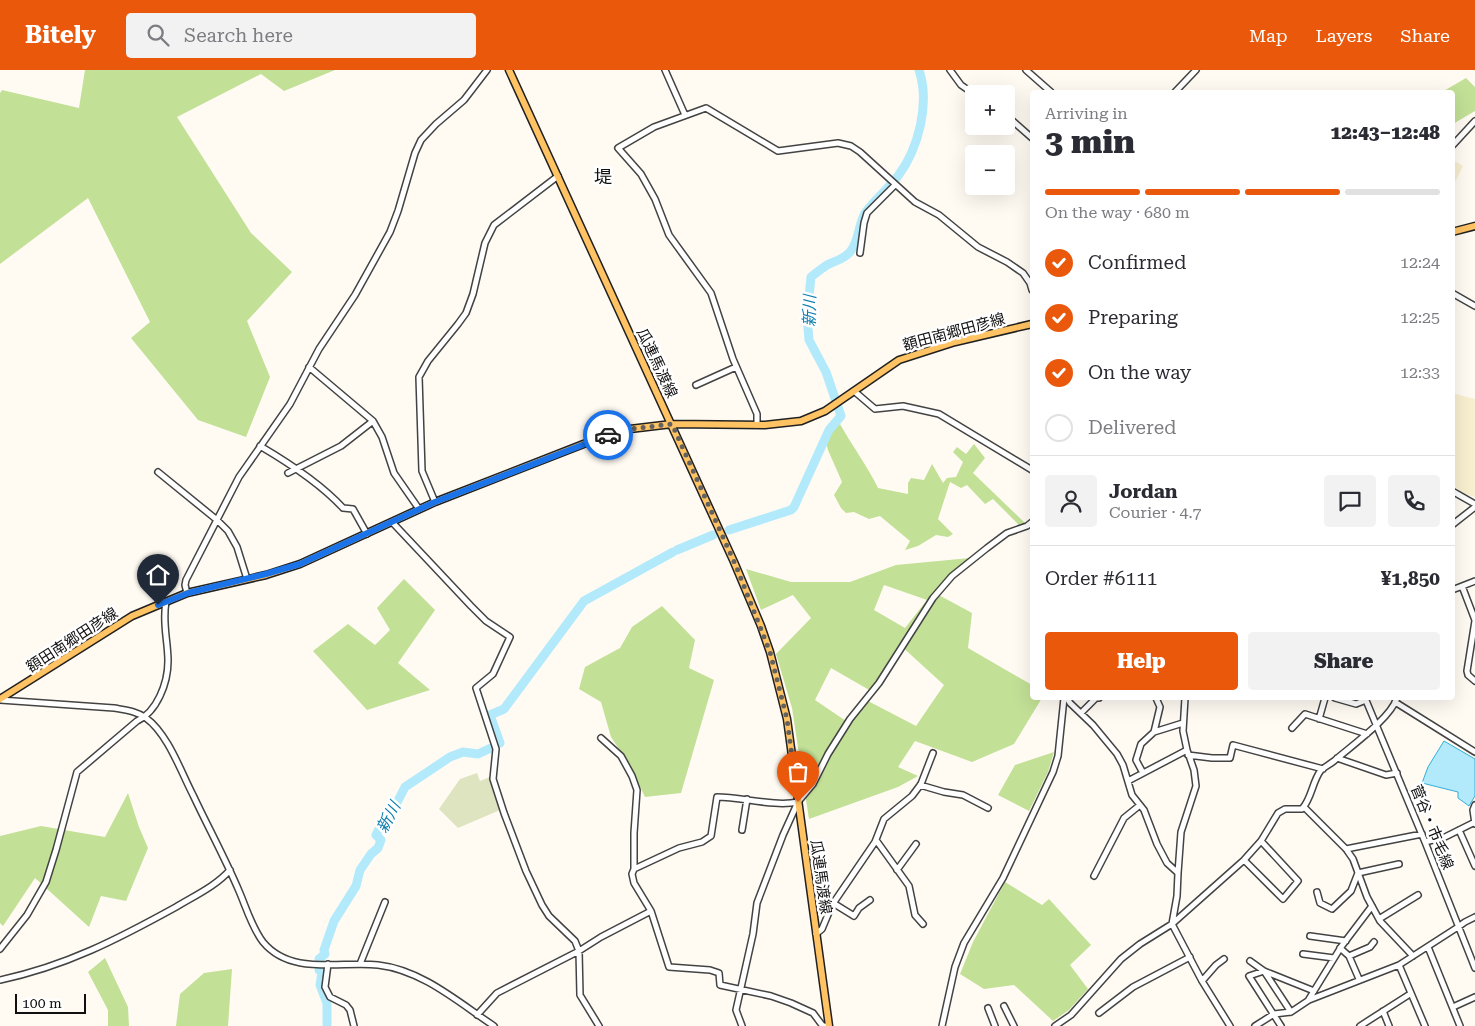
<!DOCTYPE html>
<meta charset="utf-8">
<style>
body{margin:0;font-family:"Roboto Serif","Noto Sans JP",serif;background:#f2f2f3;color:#2b2b33;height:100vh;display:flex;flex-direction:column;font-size:19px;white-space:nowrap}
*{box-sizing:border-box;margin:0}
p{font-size:16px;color:#7c7c81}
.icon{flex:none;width:28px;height:28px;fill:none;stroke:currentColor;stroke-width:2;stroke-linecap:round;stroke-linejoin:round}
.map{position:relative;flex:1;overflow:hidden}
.side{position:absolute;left:1030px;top:20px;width:425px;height:610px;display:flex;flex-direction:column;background:#fff;border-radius:5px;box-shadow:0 5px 20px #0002}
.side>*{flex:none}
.fabs{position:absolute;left:965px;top:15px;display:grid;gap:10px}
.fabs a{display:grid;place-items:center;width:50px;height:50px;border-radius:5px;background:#fff;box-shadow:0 5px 20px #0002;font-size:25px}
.scale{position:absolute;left:15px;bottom:12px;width:71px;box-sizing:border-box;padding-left:5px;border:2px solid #101010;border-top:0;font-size:14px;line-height:18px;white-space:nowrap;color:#101010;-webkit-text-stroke:4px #fff;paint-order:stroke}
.pin{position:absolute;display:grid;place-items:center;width:42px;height:42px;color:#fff;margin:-51px -21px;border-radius:50% 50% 50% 0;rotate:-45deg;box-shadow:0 0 5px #0007}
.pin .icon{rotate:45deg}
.courier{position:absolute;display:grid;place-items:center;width:50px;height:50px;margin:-25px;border:4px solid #1a73e8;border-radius:50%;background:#fff;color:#222;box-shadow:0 1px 6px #0007}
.summary em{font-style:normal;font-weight:800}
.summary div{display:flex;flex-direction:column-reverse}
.summary{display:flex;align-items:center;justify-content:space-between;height:85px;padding:0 15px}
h1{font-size:32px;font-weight:800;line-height:38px}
.bar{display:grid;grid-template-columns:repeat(4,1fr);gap:8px 5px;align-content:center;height:60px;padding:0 15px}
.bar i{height:6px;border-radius:4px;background:#e1e1e2}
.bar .selected{background:#ea580c}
.bar p{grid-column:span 4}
.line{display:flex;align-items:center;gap:12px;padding:0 15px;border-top:1px solid #e1e1e2}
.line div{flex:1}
.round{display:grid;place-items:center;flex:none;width:52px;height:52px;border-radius:5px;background:#f2f2f3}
ol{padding:0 15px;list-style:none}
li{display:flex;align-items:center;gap:15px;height:55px}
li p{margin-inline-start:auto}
li .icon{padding:5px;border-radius:50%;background:#ea580c;color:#fff;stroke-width:4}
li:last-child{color:#7c7c81}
li i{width:28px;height:28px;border:2px solid #e1e1e2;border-radius:50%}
.button{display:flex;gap:10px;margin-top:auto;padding:10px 15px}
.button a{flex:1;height:58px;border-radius:5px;background:#ea580c;color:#fff;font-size:20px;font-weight:800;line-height:58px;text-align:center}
.button a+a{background:#f2f2f3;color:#2b2b33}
header{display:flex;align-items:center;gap:30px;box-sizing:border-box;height:70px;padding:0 25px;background:#ea580c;color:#fff}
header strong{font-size:24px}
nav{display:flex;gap:28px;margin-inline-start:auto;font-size:18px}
.search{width:350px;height:45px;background:#f2f2f3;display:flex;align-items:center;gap:12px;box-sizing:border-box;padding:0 18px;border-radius:5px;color:#7c7c81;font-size:19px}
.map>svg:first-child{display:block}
.farmland{fill:#f8efd0}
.forest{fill:#c2e096;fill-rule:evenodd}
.cemetery{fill:#dee4c0}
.water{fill:#b3eafb;stroke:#33aed8}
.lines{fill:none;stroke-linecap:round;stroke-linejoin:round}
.river{stroke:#b3eafb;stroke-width:9}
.minor-casing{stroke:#434343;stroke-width:8}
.major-casing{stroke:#212121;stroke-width:9}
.minor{stroke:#fff;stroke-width:5}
.major{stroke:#ffc363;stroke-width:6}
.done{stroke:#64625f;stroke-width:5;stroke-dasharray:0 9}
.route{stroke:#1a73e8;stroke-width:6}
.labels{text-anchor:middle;stroke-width:5;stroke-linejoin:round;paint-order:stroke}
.street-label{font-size:15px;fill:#101010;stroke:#fff}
.water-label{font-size:16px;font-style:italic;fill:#0d7eae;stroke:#fff}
.quarter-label{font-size:18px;fill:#101010;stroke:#fff}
</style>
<header>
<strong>Bitely</strong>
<div class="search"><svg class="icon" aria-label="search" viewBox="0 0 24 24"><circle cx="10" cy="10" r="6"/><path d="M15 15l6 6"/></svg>Search here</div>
<nav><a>Map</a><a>Layers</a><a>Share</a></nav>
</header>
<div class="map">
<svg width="1475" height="956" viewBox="0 0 1475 956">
<rect width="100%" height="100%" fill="#fffbf3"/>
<path class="farmland" d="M 1453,90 L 1463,96 L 1453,116 Z
M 1452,323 L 1475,329 L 1475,427 L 1464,424 L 1453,415 Z"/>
<path class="forest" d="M 85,0 L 335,0 L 284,21 L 261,4 L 177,47 L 251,163 L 292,202 L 247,251 L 270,307 L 246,367 L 198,350 L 131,268 L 150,252 L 88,128 L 0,194 L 0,23 L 2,20 L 79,38 Z
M 1466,8 L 1475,17 L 1475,41 L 1453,54 L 1452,22 L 1442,22 Z
M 840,354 C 852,376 867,395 878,418 L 908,424 L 908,413 L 911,408 L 924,410 L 932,394 L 943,413 L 947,408 L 956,407 L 963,392 L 953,382 L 957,377 L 966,384 L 974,374 L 985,388 L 973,403 L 1025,453 L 1019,455 L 993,429 L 985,434 L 967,415 L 961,418 L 950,412 L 938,449 L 953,464 L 948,467 L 936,465 L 918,476 L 905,480 L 910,471 L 880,446 L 869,449 L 854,442 L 846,443 L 841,438 L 834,425 L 842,412 L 828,380 L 826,372 L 831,362 Z
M 970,488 L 950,504 L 935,523 L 972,543 L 968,578 L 1032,615 L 1032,628 L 1042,628 L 1014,674 L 972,692 L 915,671 L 898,697 L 918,706 L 898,717 L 809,749 L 792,638 L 776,584 L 811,548 L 793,525 L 761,540 L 746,499 L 791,512 L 850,512 L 896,495 ZM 884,515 L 927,530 L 905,558 L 874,540 ZM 899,574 L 944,615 L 916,656 L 868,631 L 849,653 L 815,630 L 831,598 L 871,621 Z
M 404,509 L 435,540 L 398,593 L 430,620 L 367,640 L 313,581 L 348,554 L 375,575 L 390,560 L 377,538 Z
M 662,536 L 695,570 L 689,598 L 714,610 L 681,723 L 645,727 L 629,694 L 611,667 L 601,632 L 579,619 L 585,597 L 620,578 L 632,557 Z
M 1054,682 L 1048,702 L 1029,741 L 998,725 L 1015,695 Z
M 128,723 L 139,757 L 148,778 L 126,831 L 101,826 L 89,857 L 35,808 L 3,856 L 0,853 L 0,766 L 41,756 L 105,767 Z
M 1005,812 L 1042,835 L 1049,829 L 1091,875 L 1070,895 L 1088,919 L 1069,940 L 1053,951 L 1014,915 L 984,919 L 960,904 L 973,872 Z
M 105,888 L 128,937 L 129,956 L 108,956 L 108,940 L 88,902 Z
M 232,899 L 228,956 L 176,956 L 180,924 L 204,903 Z"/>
<path class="cemetery" d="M 477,703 L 480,711 L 490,707 L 500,740 L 458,758 L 439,739 L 460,709 Z"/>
<path class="water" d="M 1444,671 L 1475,689 L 1475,726 L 1469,736 L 1458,728 L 1458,722 L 1422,713 L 1428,697 Z"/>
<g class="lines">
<path class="river" d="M 729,460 L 791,440 L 794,437 L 829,360 L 841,346 L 826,302 L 809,270 L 807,246 L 811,207 C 816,203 821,199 827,195 C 835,191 844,189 850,182 C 859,172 858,155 865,143 C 875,129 888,119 898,106 C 919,78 930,33 919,0
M 677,480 L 713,465
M 500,673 L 490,645 L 504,639 L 584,531 L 673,482
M 319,889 L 325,884 L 324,880 L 334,851 L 356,816 L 360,800 L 371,784 L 378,778 L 381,770 L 376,765 L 381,755 L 388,750 L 405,717 L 450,687 L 463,682 L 478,684 L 493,677
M 319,900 L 322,902 L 320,915 L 327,933 L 327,956"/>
<defs>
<path id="minor" d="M 665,0 L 685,45
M 950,0 L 961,15 L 974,24
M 1026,0 L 1051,22
M 1175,22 L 1196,0
M 1006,45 L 1032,68
M 1452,76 L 1475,51
M 860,183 L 864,153 L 867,143 L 895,115
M 1452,223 L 1475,236
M 309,297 L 373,351 L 382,367 L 394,403 L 419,439
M 696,315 L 736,297
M 854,321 L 875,339 L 903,336 L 939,344 L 1032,400
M 757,355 L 757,344 L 733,289 L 711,223 L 669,165 L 655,129 L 641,104 L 618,78 L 654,57 L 706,38 L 778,81 L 838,73 L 851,76 L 860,82 L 915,132 L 939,145 L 978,177 L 1007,192 L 1023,203 L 1030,213 L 1032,220
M 260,376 C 289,393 320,413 343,438 L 353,439 L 367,464
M 158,402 L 217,450 L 228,461 L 237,477 L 247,509
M 288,403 L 341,376 L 373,351
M 1452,421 L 1475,434
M 435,432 L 422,401 L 419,307 L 428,291 L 458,254 L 466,243 L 473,224 L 485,173 L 494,155 L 558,106
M 392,452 L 471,536 L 486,551 L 510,567 L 493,604 L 476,618 L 496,679 L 493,709 L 504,743 L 526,801 L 542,835 L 549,846 L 575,871 L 579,881 L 580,925 L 599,956
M 1452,455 L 1475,437
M 1462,516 L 1475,550
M 1452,520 L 1475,511
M 187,523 L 185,515 L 186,510 L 239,407 L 290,334 L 319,279 L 355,225 L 390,162 L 398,141 L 415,83 L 421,70 L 436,54 L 464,30 L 487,0
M 1475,551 L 1467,601 L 1468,605 L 1475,611
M 1067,628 L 1070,633 L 1093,655 L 1117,684 L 1123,695 L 1132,725 L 1144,740 L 1157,774 L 1167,793 L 1178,803 L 1177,826 L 1172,854 L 1202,911 L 1230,956
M 1185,628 L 1183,661 L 1187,680
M 1335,628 L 1356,634 L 1366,630
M 1365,628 L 1425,772 L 1475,898
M 0,630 L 114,638 C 125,640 137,641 146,648 C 168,664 181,702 193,725 C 208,757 225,788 239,821 C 246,837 252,858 263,872 C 291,906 340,891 378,895 C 422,900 458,932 494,956
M 1395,632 L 1475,682
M 1081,643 L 1096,628 L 1099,628
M 1319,649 L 1325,628
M 1292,658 L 1305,644 L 1367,664
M 1154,662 L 1183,653
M 601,668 L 621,686 L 632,706 L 637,720 L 634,763 L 634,799 L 632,804 L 634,813 L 651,841 L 669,897 L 710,900 L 719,903 L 720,915 L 771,926 L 791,933 L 813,943 L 822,955 L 825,956
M 1188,685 L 1212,688 L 1230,688 L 1233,675 L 1323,699
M 1337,688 L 1386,705 L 1397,703
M 1143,703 L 1136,690 L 1141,674 L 1154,662 L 1160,637 L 1156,628
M 1128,711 L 1187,680 L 1194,700 L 1196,716 L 1181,762 L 1178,803
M 920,715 L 944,722 L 963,725 L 988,738
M 1304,737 L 1346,779 L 1353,789 L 1367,827 L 1380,851 L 1413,886
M 1475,754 L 1473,740 L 1475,735
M 742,760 L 747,729
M 1459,760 L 1475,796
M 876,770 L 909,816 L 915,845 L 923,854
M 1425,772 L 1445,767 L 1475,752
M 1346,779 L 1422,764
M 1244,790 L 1283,829 L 1298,811 L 1261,771
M 634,799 L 679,778 L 702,772 L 711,766 L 717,727 C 742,727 774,737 798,732
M 897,800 L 916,774
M 1358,803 L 1399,794
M 1094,806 L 1124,748 L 1140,735
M 1317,822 L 1320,833 L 1332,839 L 1351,821 L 1358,803
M 833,833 L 854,846 L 859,838 L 870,830
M 1379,849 L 1418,825
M 816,864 L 822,859 L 832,835 L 875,772 L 884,749 L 912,726 L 921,714 L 933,683
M 1310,866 L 1346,871
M 1428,877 L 1460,956
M 1340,878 L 1349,886 L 1359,909
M 0,879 L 27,845 L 46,812 L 56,780 L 77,702 L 137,651 C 157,642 168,613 168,591 C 168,571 162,552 166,532
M 1303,884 L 1334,888
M 1349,886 L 1370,877 L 1374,872
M 1250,891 L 1264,901 L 1314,921
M 328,894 L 325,917 L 330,927 L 346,935 L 350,940 L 354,956
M 360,894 L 385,832
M 1399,895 L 1425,956
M 0,910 C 66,896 118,869 176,837 C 194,826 216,816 230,800
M 1202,911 L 1216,895 L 1224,889
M 1309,929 L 1341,877 L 1372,836
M 1004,936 L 1014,956
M 1453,937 L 1475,927
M 988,938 L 995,956
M 1383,941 L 1389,956
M 1099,943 L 1133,917 L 1190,887
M 477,945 L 497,923 L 579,881 L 601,867 L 651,841
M 742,956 L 736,940 L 753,864 L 757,833 L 783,765 L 798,732 L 813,714 L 828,684 L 850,649 L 879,613 L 933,528 L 952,506 L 987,478 L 1007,463 L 1027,456 L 1032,452
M 942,956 L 955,897 L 964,873 L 1003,808 L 1053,702 L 1058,686 L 1064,628
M 1055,956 L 1071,945 L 1121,889 L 1140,874 L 1172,854 L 1244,790 L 1261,771 L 1278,743 L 1285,739 L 1302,739 C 1312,728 1312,712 1321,700 C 1325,697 1330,694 1334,691 C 1351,676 1390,649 1397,628
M 1255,956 L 1274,944 L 1291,942 L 1309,930 L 1399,895 L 1458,857 L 1465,852 L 1475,847
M 1281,956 L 1249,906 L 1264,901 L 1291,942
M 1360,956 L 1410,924"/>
<path id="major" d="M 509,0 L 734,492 L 761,556 L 770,582 L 787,649 L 829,956
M 1452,162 L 1475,156
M 0,629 L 132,546 L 187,523 L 266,505 L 300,494 L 435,432 L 604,366 L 630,359 L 672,354 L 765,355 L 801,351 L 825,341 L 899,290 L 955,272 L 1032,254"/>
</defs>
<use href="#minor" class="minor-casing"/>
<use href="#major" class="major-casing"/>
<use href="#minor" class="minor"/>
<use href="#major" class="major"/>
</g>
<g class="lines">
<path class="done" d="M 608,365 L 630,359 L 672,354 L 736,496 L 770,582 L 787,649 L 798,732"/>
<path class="route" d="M 158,535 L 188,523 L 266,504 L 300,494 L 435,432 L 608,365"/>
</g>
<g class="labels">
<g class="street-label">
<text transform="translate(954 262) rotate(-15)" y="5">額田南郷田彦線</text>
<text transform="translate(657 293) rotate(65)" y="5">瓜連馬渡線</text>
<text transform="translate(72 570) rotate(-33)" y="5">額田南郷田彦線</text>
<text transform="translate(1432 757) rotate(68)" y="5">菅谷・市毛線</text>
<text transform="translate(821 807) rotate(82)" y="5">瓜連馬渡線</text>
</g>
<g class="water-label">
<text transform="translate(809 241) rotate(-89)" y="6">新川</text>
<text transform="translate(388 747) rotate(-62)" y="6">新川</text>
</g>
<g class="quarter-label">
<text x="603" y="113">堤</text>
</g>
</g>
</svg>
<div class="fabs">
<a>+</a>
<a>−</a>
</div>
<div class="scale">100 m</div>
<div class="pin" style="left:798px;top:732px;background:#ea580c"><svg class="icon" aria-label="bag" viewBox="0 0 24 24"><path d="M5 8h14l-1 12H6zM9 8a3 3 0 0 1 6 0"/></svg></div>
<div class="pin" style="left:158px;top:535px;background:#1f2937"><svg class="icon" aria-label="home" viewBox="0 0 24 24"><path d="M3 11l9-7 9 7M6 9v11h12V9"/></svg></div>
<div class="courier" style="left:608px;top:365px"><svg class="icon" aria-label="car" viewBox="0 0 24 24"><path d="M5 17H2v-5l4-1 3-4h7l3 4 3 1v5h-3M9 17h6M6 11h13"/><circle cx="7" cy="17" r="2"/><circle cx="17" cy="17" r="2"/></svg></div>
<section class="side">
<div class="summary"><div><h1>3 min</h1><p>Arriving in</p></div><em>12:43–12:48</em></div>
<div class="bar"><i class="selected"></i><i class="selected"></i><i class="selected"></i><i></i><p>On the way · 680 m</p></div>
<ol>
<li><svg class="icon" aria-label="check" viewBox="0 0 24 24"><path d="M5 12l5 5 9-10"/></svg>Confirmed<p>12:24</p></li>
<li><svg class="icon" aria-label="check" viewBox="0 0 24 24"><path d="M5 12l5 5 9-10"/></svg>Preparing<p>12:25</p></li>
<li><svg class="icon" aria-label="check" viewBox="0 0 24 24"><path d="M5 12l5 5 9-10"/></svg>On the way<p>12:33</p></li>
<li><i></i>Delivered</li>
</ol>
<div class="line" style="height:90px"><a class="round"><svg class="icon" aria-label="person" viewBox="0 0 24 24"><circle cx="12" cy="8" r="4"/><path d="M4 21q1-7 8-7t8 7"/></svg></a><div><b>Jordan</b><p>Courier · 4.7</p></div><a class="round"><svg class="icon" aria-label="chat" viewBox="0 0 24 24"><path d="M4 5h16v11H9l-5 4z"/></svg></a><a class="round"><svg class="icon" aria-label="phone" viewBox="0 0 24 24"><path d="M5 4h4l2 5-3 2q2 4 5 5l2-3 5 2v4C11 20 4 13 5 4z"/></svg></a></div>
<div class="line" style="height:65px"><div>Order #6111</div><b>¥1,850</b></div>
<div class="button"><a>Help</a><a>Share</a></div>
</section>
</div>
